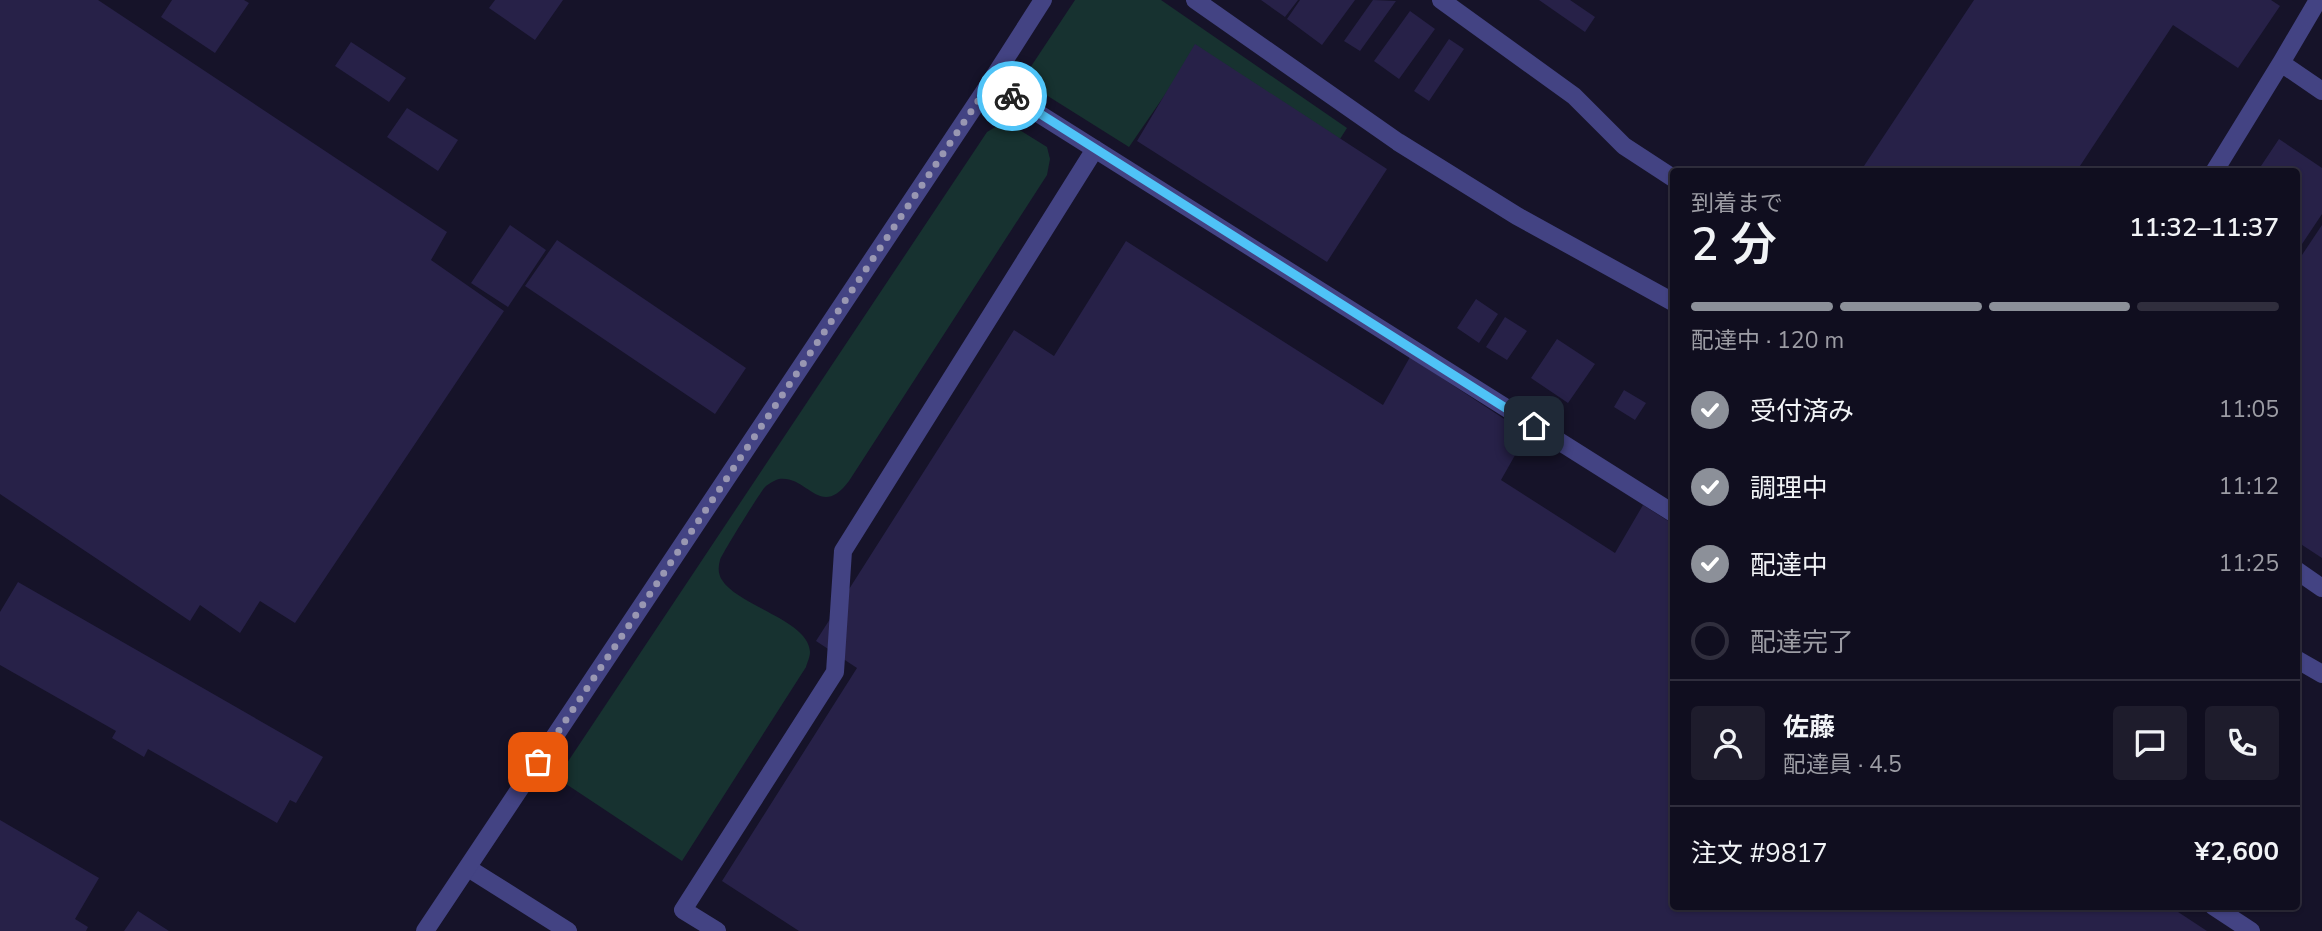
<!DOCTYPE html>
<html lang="ja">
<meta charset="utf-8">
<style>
body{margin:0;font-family:"Nunito Sans","Noto Sans JP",sans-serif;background:#1e1c2c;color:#f1f3f6;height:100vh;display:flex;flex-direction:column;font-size:26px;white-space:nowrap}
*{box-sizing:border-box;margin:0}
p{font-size:23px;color:#9c9ca4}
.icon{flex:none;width:38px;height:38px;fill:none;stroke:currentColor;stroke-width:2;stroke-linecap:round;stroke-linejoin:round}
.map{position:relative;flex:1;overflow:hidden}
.side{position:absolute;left:1670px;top:168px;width:630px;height:742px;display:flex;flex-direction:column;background:#100e1f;border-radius:7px;box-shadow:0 2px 5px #0004,0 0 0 2px #302e3d}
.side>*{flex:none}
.pin{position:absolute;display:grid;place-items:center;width:60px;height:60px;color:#fff;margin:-30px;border-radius:14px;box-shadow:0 4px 10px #0006}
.courier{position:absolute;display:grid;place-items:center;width:70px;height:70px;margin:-35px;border:5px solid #4fc3f7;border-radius:50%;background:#fff;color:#222;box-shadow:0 2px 9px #0007}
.headline em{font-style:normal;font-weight:600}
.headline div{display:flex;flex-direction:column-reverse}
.headline{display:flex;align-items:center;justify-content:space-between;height:119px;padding:0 21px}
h1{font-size:46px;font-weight:600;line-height:52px}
.bar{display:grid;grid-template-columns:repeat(4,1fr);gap:10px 7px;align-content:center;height:84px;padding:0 21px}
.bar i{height:9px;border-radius:5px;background:#302e3d}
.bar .selected{background:#8c9099}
.bar p{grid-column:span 4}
.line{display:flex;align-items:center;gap:18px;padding:0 21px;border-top:2px solid #302e3d}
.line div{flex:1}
.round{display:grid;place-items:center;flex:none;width:74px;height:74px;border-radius:7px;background:#1e1c2c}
ol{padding:0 21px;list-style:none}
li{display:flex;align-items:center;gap:21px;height:77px}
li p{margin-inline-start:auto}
li .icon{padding:7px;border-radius:50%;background:#8c9099;color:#fff;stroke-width:4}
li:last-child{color:#9c9ca4}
li i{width:38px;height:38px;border:4px solid #302e3d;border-radius:50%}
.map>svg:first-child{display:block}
.green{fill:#173230}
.building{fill:#272148}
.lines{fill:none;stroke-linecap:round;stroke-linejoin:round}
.lane{stroke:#434383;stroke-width:18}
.street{stroke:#434383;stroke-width:18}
.done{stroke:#9997b2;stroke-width:7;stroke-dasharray:0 12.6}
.route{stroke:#4fc3f7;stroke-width:9}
</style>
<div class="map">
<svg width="2322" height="931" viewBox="0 0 2322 931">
<rect width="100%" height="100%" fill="#161329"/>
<path class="green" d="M 1075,0 L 1161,0 L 1347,128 L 1340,139 L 1197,48 L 1129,147 L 1043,93 L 1034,80 L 1030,68 Z
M 1002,123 L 1013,126 L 1047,147 L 1050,159 L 1047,175 L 849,481 C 820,520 808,475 779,479 C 775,480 768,484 765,487 C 759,494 723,552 720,560 C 718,567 718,574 722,580 C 738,606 809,620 810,652 C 810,657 807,663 806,667 L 682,861 L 557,778 L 987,132 Z"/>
<path class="building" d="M 0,0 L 98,0 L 447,232 L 431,260 L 504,311 L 295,623 L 260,601 L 240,633 L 200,605 L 190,621 L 0,494 Z
M 172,0 L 244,0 L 249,3 L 215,53 L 161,17 Z
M 495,0 L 563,0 L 535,40 L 489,8 Z
M 1261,0 L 1298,0 L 1285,17 Z
M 1300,0 L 1355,0 L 1322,45 L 1287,19 Z
M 1373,0 L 1396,1 L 1360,51 L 1344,41 Z
M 1539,0 L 1570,0 L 1595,17 L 1585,32 Z
M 1974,0 L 2271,0 L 2280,6 L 2238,68 L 2173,25 L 2076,172 L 1860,172 Z
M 1410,11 L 1435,29 L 1399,79 L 1374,61 Z
M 1449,39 L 1464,49 L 1429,101 L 1414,91 Z
M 351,42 L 406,78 L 389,102 L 335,66 Z
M 1195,44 L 1387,169 L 1327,262 L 1137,141 Z
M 407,108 L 458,140 L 438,171 L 387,137 Z
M 2279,139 L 2322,168 L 2322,214 L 2296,253 L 2296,172 L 2257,172 Z
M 510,225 L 546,250 L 508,307 L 471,283 Z
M 2322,225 L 2322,558 L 2296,541 L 2296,264 Z
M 557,240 L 746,368 L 715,414 L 525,286 Z
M 1126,241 L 1383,405 L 1410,357 L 1527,434 L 1501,480 L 1615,553 L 1643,505 L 1673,524 L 1673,906 L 2169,906 L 2207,931 L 799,931 L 722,881 L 857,668 L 816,641 L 1014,330 L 1054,356 Z
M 1476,299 L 1498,314 L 1479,343 L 1457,328 Z
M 1505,317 L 1527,331 L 1507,360 L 1486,347 Z
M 1557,339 L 1595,364 L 1568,403 L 1531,378 Z
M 1624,390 L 1646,403 L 1635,420 L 1614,407 Z
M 18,582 L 323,757 L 296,803 L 290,800 L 277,823 L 148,749 L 144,757 L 112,738 L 116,731 L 0,665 L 0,612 Z
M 0,820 L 99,878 L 75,919 L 88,927 L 86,931 L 0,931 Z
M 138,911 L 169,931 L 124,931 Z"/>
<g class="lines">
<path class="lane" d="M 1441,0 L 1574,96 L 1624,146 L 1673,178
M 2318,0 L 2281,63 L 2322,91
M 990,83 L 1673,513
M 2214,172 L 2281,63
M 2296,570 L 2322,588
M 468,868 L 568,931
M 2213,906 L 2251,931
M 717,931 L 683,910 L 835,672 L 843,551 L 1095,149"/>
<path class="street" d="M 1195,0 L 1398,142 L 1517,216 L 1673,302
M 2296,659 L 2322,674
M 425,931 L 990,83 L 1043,0"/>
</g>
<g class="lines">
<path class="done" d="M 538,762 L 990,83 L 1012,96"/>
<path class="route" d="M 1012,96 L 1534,426"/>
</g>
</svg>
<div class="pin" style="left:538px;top:762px;background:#ea580c"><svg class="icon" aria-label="bag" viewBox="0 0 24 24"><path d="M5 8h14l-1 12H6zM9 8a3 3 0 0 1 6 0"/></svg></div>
<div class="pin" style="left:1534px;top:426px;background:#1f2937"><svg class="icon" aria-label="home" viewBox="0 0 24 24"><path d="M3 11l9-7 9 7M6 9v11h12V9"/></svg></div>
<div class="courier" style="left:1012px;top:96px"><svg class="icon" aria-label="bike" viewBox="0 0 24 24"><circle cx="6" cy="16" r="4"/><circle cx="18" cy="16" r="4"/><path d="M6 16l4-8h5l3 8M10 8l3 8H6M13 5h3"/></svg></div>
<section class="side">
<div class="headline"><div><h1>2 分</h1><p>到着まで</p></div><em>11:32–11:37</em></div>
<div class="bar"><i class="selected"></i><i class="selected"></i><i class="selected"></i><i></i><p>配達中 · 120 m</p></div>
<ol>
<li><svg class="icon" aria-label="check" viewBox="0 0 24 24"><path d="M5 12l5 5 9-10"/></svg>受付済み<p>11:05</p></li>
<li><svg class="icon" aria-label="check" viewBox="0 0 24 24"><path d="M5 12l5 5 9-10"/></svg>調理中<p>11:12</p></li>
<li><svg class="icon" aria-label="check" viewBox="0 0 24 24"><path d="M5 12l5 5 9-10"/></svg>配達中<p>11:25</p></li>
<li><i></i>配達完了</li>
</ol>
<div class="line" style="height:126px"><a class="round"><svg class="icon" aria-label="person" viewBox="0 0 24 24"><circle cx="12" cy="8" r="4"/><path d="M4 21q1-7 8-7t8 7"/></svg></a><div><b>佐藤</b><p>配達員 · 4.5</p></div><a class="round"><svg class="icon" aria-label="chat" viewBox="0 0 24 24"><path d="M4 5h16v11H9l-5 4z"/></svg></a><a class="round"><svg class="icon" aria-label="phone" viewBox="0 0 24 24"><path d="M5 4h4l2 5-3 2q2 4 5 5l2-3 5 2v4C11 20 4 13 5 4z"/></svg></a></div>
<div class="line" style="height:91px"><div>注文 #9817</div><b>¥2,600</b></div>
</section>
</div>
